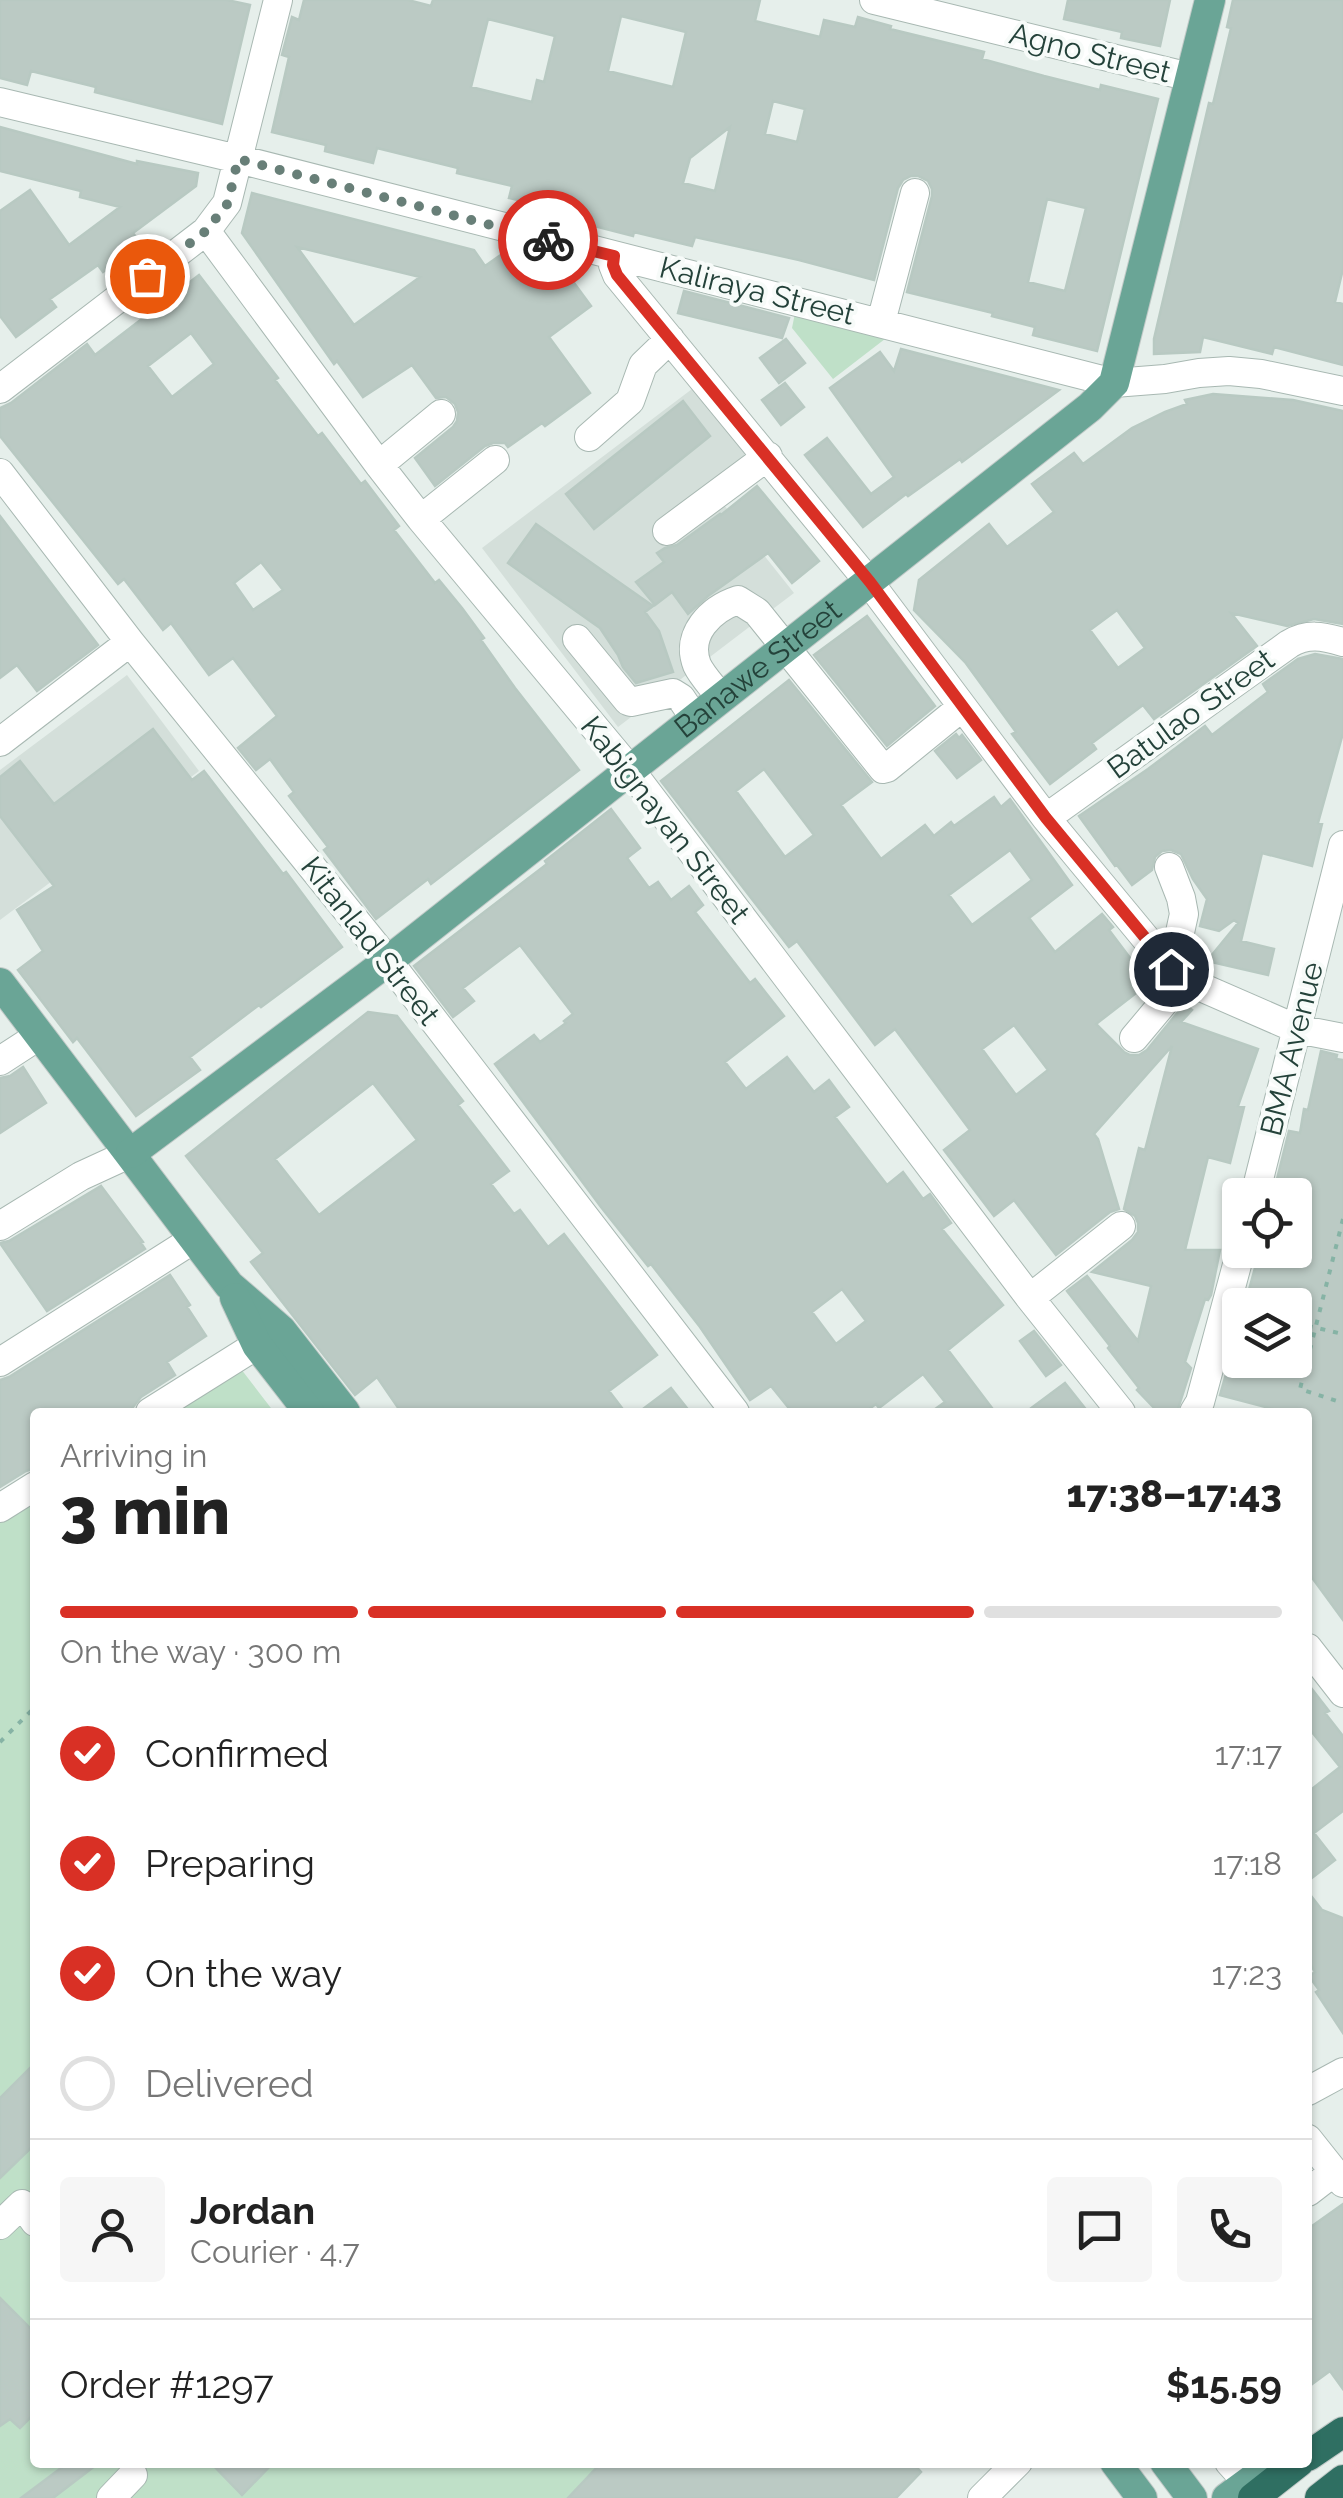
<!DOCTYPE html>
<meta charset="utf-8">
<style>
body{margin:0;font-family:Raleway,sans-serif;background:#f6f6f6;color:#222;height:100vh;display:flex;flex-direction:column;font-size:38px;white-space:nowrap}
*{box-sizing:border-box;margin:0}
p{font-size:32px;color:#767676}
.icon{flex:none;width:55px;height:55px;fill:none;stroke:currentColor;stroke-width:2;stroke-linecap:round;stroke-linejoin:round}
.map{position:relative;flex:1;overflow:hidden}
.side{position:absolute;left:30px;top:1408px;width:1282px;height:1060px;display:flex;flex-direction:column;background:#fff;border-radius:10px;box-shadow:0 2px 8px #0004}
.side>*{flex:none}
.buttons{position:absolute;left:1222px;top:1178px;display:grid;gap:20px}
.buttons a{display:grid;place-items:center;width:90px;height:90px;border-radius:10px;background:#fff;box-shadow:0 2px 8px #0004;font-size:50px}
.pin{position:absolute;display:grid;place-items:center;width:85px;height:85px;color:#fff;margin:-42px;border:5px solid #fff;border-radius:50%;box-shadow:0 2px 10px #0007}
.courier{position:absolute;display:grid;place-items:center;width:100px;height:100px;margin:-50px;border:8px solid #d93025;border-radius:50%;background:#fff;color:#222;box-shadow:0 2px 12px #0007}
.overview em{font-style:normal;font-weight:800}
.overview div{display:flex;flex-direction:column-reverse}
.overview{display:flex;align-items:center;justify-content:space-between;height:170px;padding:0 30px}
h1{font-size:65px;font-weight:800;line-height:75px}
.bar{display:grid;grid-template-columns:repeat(4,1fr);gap:15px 10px;align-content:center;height:120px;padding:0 30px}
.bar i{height:12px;border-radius:8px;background:#e0e0e0}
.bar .selected{background:#d93025}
.bar p{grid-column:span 4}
.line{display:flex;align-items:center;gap:25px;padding:0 30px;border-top:2px solid #e0e0e0}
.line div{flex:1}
.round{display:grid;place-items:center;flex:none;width:105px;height:105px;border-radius:10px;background:#f6f6f6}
ol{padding:0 30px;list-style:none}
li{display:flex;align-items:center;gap:30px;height:110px}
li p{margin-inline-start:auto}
li .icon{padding:10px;border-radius:50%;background:#d93025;color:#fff;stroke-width:4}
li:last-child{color:#767676}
li i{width:55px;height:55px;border:5px solid #e0e0e0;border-radius:50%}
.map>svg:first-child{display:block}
.built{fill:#d4dfda}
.green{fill:#bfe0c8}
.building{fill:#bbcac4;stroke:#b8c9c2;stroke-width:2.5;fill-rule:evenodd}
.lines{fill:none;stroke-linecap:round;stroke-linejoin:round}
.minor-casing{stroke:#a8b8b2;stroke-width:30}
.major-casing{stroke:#c2cac8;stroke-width:32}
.highway-casing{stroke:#c2cac8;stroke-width:32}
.path{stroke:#86b3a5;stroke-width:4;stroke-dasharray:5 8;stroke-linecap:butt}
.minor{stroke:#fff;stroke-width:28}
.major{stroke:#6aa596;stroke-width:30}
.highway{stroke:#2f6f62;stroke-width:30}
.done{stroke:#687f78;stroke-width:10;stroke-dasharray:0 18}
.route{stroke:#d93025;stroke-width:12}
.labels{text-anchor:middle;stroke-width:8;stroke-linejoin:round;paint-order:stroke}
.street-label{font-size:30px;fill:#24423a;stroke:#f7fbf9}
</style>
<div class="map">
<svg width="1343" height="2498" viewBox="0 0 1343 2498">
<rect width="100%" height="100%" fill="#e6efeb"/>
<path class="built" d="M 696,386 L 765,471 L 724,505 L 794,593 L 618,727 L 482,548 Z
M 127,675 L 199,771 L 0,920 L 0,770 Z"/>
<path class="green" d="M 796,308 L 894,332 L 833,379 L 792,328 Z
M 241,1369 L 274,1412 L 172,1412 Z
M 35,1499 L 35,2462 L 612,2463 L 577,2498 L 0,2498 L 0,1521 Z"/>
<path class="building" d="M 0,0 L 227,0 L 250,5 L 222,124 L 95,92 L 96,87 L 31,71 L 27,85 L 0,78 Z
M 304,0 L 408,0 L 431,6 L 433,0 L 760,0 L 755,21 L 820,37 L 824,20 L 855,27 L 858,17 L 891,26 L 890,29 L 984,52 L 982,59 L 1044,76 L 1100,90 L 1101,85 L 1158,99 L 1097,351 L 1033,335 L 1035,327 L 992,316 L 993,313 L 907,292 L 932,196 L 932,189 L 928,181 L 918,176 L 911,176 L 903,180 L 898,188 L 874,280 L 799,260 L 695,237 L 692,246 L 634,232 L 633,236 L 575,221 L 577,214 L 509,198 L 512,186 L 457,173 L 458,168 L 377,148 L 373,163 L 325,151 L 326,145 L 272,132 L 289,57 L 282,55 L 292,17 L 299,20 ZM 621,16 L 686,32 L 673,87 L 608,71 ZM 488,19 L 555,36 L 544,82 L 537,80 L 532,102 L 471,87 ZM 773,101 L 805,109 L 797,142 L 765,134 ZM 730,127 L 715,191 L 683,183 L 690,158 ZM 1047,199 L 1086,208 L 1065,291 L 1028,282 Z
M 1068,0 L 1170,0 L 1160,46 L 1121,38 L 1122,32 L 1064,19 Z
M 1233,0 L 1343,0 L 1343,269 L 1335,302 L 1343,304 L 1343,365 L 1274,347 L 1272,354 L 1203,337 L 1200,352 L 1154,354 L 1154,339 L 1209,103 L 1213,104 L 1231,28 L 1227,27 Z
M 0,127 L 137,164 L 137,161 L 198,173 L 196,186 L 133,233 L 141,244 L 103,272 L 98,265 L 50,299 L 56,307 L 16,337 L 0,316 L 0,211 L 30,190 L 69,245 L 120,207 L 80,197 L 81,191 L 0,171 Z
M 252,193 L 474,250 L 485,266 L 505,252 L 555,265 L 562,275 L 566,272 L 591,306 L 549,337 L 590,393 L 545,426 L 542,423 L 508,447 L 505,443 L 493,443 L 485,446 L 435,486 L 415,458 L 453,427 L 457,421 L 458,412 L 455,404 L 446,397 L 436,398 L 412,365 L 363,397 L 337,361 L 334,364 L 242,233 ZM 297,247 L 420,277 L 354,325 Z
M 199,275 L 278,378 L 275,380 L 318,436 L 322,433 L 361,484 L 365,481 L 399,526 L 394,530 L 435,583 L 439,580 L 462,608 L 484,638 L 481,640 L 515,688 L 579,770 L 431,884 L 428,879 L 376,919 L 324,850 L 328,847 L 289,796 L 294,792 L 270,759 L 256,770 L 238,748 L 277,716 L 233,658 L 209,675 L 171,623 L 163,630 L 124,579 L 118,584 L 0,436 L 0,408 L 11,403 L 87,344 L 95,355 ZM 191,333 L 214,364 L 172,397 L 148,366 ZM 261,562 L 283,590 L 253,610 L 234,583 Z
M 684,291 L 789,318 L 782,338 L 678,313 Z
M 786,339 L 805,363 L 779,383 L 760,358 Z
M 901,349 L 1059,390 L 962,462 L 960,459 L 908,496 L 906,494 L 863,527 L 805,455 L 827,438 L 871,494 L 894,477 L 830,388 L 880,352 L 894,371 Z
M 785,383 L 804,407 L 781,425 L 762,400 Z
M 1213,394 L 1293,400 L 1343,411 L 1343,624 L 1314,619 L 1287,626 L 1231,613 L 1257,646 L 1154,719 L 1143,705 L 1092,743 L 1096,749 L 1050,784 L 1012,734 L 1016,732 L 965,662 L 914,610 L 919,580 L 989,524 L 1007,547 L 1054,512 L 1032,484 L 1074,453 L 1083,464 L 1132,428 L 1165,412 L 1187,404 L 1185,400 ZM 1117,610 L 1145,648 L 1118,668 L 1090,630 Z
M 683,401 L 710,436 L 594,529 L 566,494 Z
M 757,486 L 819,561 L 792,583 L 768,553 L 708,596 L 688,614 L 672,592 L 655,605 L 636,582 L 664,562 L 657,553 L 665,548 L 677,545 L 720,514 L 721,515 Z
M 0,516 L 98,645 L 37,691 L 17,665 L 0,678 Z
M 536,524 L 653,606 L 645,612 L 659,631 L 673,672 L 636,683 L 623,667 L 618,655 L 600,628 L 508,563 Z
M 867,616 L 935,706 L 887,746 L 814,655 Z
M 1315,654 L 1343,659 L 1343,733 L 1318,823 L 1322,824 L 1312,866 L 1262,853 L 1241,941 L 1274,949 L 1268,975 L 1207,961 L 1238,923 L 1234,920 L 1219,931 L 1200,926 L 1207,899 L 1193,879 L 1181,854 L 1171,850 L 1162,851 L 1155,857 L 1152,870 L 1132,885 L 1117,865 L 1115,866 L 1079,816 L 1148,769 L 1205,726 L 1212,735 L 1268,692 L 1263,684 L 1298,659 Z
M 789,680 L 872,782 L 841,805 L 881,859 L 925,825 L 934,836 L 951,822 L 954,826 L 994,797 L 1001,807 L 1010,799 L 1072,885 L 1029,918 L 1055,952 L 1102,914 L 1113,927 L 1109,930 L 1149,983 L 1096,1024 L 1124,1052 L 1130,1055 L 1139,1055 L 1147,1050 L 1178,1012 L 1183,1003 L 1192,1010 L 1181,1022 L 1258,1049 L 1238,1106 L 1244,1107 L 1230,1163 L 1208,1157 L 1185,1250 L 1220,1250 L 1211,1295 L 1208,1300 L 1205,1299 L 1185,1362 L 1191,1368 L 1177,1412 L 1158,1412 L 1137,1390 L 1139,1388 L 1108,1348 L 1110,1346 L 1067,1291 L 1087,1276 L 1138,1341 L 1151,1286 L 1092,1272 L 1132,1240 L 1138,1232 L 1138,1223 L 1135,1216 L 1124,1209 L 1139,1148 L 1145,1150 L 1172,1046 L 1094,1134 L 1098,1139 L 1119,1209 L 1110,1212 L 1056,1255 L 1014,1200 L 994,1216 L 944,1150 L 970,1130 L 895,1029 L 875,1045 L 797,941 L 789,947 L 661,781 ZM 764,769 L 814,835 L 785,857 L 736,791 ZM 1010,850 L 1032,880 L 972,925 L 949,895 ZM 1014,1025 L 1048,1070 L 1016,1095 L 982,1049 Z
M 153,729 L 192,780 L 204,771 L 283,874 L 286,872 L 342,947 L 261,1007 L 259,1005 L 190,1057 L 200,1070 L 136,1116 L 77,1038 L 73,1042 L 18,970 L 43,951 L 17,910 L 54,886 L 0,816 L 0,777 L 20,761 L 54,804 Z
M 956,734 L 959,738 L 962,735 L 981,760 L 957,778 L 935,751 Z
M 611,809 L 640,848 L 627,858 L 649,888 L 658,882 L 671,900 L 689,886 L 703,905 L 695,912 L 750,983 L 755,979 L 784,1016 L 725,1062 L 746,1089 L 787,1057 L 814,1092 L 829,1080 L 849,1107 L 835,1117 L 887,1185 L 903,1172 L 923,1199 L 930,1194 L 951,1223 L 942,1229 L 1003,1305 L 948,1350 L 995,1412 L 931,1412 L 945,1402 L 923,1374 L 879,1408 L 876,1404 L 865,1412 L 792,1412 L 771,1386 L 750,1400 L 700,1327 L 651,1264 L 648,1266 L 601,1207 L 495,1064 L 534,1035 L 540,1042 L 566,1023 L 564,1021 L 573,1014 L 520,945 L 463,988 L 474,1001 L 453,1017 L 414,966 L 547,864 L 545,861 ZM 842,1289 L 866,1321 L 836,1344 L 812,1312 Z
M 368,1012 L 397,1016 L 463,1101 L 458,1105 L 509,1171 L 491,1184 L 514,1214 L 520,1210 L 548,1247 L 564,1234 L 657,1355 L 609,1391 L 625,1412 L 401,1412 L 377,1377 L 355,1395 L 251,1262 L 263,1253 L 186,1156 ZM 373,1083 L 417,1140 L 319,1215 L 275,1159 Z
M 1321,1051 L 1337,1055 L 1336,1059 L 1343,1060 L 1343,1620 L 1308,1572 L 1308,1412 L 1284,1412 L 1220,1395 L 1230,1360 L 1295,1360 L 1295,1305 L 1245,1304 L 1260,1250 L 1295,1250 L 1295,1195 L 1290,1195 L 1292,1183 L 1277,1179 L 1289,1131 L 1300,1133 L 1304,1109 L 1308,1110 Z
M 23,1067 L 46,1103 L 0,1133 L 0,1078 L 10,1076 Z
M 101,1186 L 143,1242 L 141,1243 L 145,1249 L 47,1311 L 0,1243 L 9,1241 Z
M 170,1275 L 190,1305 L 187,1307 L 206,1336 L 167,1362 L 175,1375 L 141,1397 L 129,1412 L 35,1412 L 35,1468 L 26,1471 L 0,1487 L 0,1380 L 9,1377 Z
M 1034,1331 L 1061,1365 L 1046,1376 L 1020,1341 Z
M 1065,1383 L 1088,1412 L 1026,1412 Z
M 671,1388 L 690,1412 L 639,1412 Z
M 1308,1684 L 1329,1711 L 1325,1713 L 1343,1736 L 1343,1811 L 1314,1833 L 1335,1860 L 1308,1881 L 1308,1792 L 1340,1767 L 1308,1727 Z
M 1308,1892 L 1322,1910 L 1343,1918 L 1343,2033 L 1316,1992 L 1319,1990 L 1309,1976 L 1315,1972 L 1308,1960 Z
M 35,2063 L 35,2144 L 0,2178 L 0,2098 Z
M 1343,2204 L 1343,2389 L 1330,2371 L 1308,2387 L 1308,2229 Z
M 0,2298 L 35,2333 L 35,2413 L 20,2428 L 10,2419 L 0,2426 Z
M 69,2462 L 100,2462 L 53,2498 L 21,2498 Z
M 210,2462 L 274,2462 L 242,2495 Z
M 602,2462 L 912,2462 L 921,2472 L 896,2498 L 568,2498 Z"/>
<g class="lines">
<defs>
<path id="minor" d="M 874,0 L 1190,77
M 0,102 L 238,159 L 1114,383 L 1165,379 L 1199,373 L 1229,371 L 1261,374 L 1343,391
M 206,231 L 379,465 L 421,519 L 631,771 L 1030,1298 L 1121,1412
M 614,257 L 613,265 L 617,275 L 869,582 L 1046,818 L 1171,969 L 1187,981 L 1297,1029 L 1343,1038
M 881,322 L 915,193
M 0,389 L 206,231 L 227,203 L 278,0
M 589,437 L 630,401 L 643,365 L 670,339
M 379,465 L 441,414
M 0,473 L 130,642 L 388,961 L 735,1412
M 421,519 L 495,460
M 667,531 L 768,456
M 577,639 L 628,701 L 631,702 L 673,693 L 681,698 L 695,719
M 721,698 C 714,688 702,676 697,665 C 685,634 711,609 738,600 L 757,612 L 883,769 L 887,768 L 962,707
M 0,742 L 130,642
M 1046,818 L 1289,644 C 1308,633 1322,636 1343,642
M 1134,1038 L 1165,1001 L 1184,914 L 1181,898 L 1169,867
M 0,1061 L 40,1035
M 1255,1195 L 1343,845
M 0,1226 L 81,1176 L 131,1153
M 1030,1298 L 1121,1226
M 0,1362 L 194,1239
M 150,1412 L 276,1333
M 1194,1412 L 1200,1402 L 1241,1250
M 0,1508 L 35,1486
M 1308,1648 L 1343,1693
M 1308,2091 L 1343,2072
M 1308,2139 L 1343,2183
M 1308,2192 L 1334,2172
M 0,2225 L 22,2204 L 35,2222
M 1229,2462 L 1248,2483
M 111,2498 L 133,2475
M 982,2498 L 1018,2462"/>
<g id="major">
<path d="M 0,983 L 229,1285 L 281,1330 L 345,1412"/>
<path id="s1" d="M 131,1153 L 388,961 L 1090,407 L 1114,383 L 1210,0"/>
<path d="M 235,1298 L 257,1345 L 309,1412"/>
<path d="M 1115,2462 L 1142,2498"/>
<path d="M 1165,2462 L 1192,2498"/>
<path d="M 1227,2498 L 1276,2462"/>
</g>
<path id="highway" d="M 1308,2456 L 1343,2432
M 1253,2498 L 1299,2462
M 1320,2498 L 1343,2480"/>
</defs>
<use href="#minor" class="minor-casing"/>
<use href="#major" class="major-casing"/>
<use href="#highway" class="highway-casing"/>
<path class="path" d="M 1343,1219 L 1300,1389 L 1343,1403
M 1295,1323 L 1343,1334
M 0,1742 L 35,1707"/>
<use href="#minor" class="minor"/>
<use href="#major" class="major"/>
<use href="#highway" class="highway"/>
</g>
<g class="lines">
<path class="done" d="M 147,276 L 206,231 L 228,203 L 238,159 L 548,240"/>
<path class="route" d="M 548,240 L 614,256 L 613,265 L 617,275 L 870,582 L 1046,818 L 1171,969"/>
</g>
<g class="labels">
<g class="street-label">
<text transform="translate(1090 53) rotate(14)" y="10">Agno Street</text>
<text transform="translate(757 291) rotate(14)" y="10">Kaliraya Street</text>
<text dy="10" stroke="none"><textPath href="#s1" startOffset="792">Banawe Street</textPath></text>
<text transform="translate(1191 714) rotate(-36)" y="10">Batulao Street</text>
<text transform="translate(665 820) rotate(52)" y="10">Kabignayan Street</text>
<text transform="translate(370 941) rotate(52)" y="10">Kitanlad Street</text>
<text transform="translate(1292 1049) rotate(-76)" y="10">BMA Avenue</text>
</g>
</g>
</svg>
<div class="buttons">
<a><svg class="icon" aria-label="locate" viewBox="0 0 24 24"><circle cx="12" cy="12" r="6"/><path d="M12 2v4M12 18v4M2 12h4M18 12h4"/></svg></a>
<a><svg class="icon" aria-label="layers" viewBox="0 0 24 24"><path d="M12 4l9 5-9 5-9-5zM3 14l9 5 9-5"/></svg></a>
</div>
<div class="pin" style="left:147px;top:276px;background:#ea580c"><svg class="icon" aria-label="bag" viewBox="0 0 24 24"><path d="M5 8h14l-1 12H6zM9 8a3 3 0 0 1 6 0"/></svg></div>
<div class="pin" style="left:1171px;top:969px;background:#1f2937"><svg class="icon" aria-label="home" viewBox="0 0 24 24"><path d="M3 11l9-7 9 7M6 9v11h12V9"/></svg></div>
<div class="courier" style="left:548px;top:240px"><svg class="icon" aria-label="bike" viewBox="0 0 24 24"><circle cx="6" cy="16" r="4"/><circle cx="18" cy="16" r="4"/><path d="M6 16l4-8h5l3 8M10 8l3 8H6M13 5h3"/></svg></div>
<section class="side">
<div class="overview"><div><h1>3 min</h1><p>Arriving in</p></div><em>17:38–17:43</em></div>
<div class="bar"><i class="selected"></i><i class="selected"></i><i class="selected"></i><i></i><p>On the way · 300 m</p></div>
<ol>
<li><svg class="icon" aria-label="check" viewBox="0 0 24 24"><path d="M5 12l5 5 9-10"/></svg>Confirmed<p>17:17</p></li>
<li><svg class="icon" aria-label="check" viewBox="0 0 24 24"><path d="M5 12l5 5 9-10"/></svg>Preparing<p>17:18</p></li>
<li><svg class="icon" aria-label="check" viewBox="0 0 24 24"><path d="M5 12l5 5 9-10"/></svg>On the way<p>17:23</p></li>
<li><i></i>Delivered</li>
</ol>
<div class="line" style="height:180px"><a class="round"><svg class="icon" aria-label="person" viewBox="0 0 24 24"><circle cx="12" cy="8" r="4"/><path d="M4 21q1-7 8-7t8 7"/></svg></a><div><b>Jordan</b><p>Courier · 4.7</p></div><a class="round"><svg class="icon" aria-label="chat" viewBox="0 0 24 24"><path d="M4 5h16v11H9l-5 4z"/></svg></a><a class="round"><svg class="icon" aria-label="phone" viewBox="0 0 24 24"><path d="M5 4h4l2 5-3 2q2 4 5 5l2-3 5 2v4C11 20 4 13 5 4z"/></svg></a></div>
<div class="line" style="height:130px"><div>Order #1297</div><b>$15.59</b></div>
</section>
</div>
